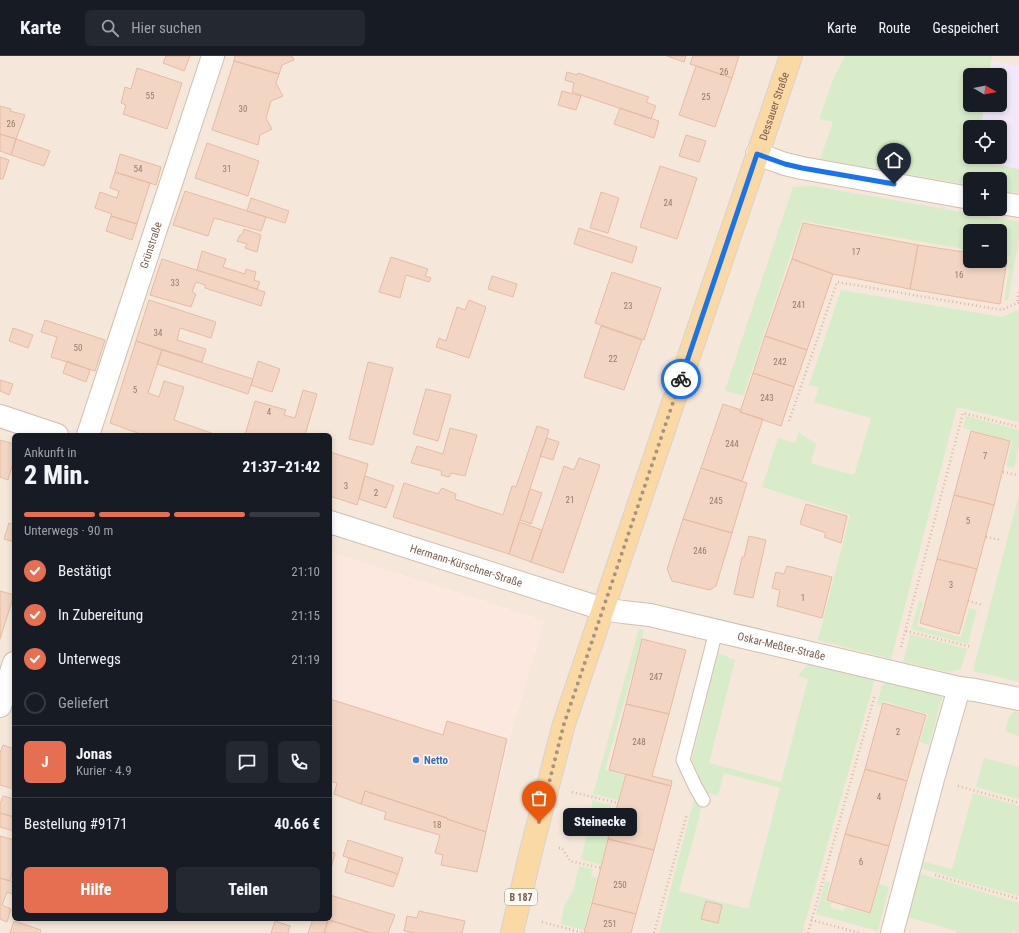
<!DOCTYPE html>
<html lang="de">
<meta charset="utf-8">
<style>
body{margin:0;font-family:"Roboto Condensed",sans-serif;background:#242831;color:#f1f3f6;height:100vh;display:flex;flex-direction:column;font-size:15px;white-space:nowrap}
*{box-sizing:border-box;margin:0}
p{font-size:13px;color:#9ea1a6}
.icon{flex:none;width:22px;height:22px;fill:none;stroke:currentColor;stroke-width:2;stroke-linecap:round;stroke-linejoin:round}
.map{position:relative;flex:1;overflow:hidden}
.details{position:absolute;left:12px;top:377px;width:320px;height:488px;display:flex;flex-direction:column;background:#171b24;border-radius:6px;box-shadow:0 2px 6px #0003}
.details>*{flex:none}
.needle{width:26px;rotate:99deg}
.buttons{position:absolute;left:963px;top:12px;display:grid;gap:8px}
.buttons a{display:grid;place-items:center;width:44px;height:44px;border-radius:6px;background:#171b24;box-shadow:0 2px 6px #0003;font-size:20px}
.pin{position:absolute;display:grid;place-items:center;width:34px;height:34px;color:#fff;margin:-41px -17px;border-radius:50% 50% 50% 0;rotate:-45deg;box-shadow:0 0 4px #0007}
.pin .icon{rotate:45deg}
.courier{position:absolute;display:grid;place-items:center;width:40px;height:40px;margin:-20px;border:3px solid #1a73e8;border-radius:50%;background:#fff;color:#222;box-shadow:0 1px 5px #0007}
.bubble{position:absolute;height:28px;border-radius:6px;background:#171b24;box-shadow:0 2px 6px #0003;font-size:13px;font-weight:800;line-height:28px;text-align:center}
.head em{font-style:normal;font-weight:800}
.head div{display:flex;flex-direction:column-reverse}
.head{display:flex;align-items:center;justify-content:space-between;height:68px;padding:0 12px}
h1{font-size:26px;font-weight:800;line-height:30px}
.bar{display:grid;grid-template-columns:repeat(4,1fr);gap:6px 4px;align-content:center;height:48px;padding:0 12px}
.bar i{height:5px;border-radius:3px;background:#363941}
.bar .selected{background:#e76f51}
.bar p{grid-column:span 4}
.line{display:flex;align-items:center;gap:10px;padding:0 12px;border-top:1px solid #363941}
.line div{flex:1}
.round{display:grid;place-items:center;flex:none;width:42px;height:42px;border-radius:6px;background:#242831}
ol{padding:0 12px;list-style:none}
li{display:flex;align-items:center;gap:12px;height:44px}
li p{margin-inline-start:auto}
li .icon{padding:4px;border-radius:50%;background:#e76f51;color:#fff;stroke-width:4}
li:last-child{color:#9ea1a6}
li i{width:22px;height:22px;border:2px solid #363941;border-radius:50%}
.cta{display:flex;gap:8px;margin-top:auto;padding:8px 12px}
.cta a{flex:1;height:46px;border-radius:6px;background:#e76f51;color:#fff;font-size:16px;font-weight:800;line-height:46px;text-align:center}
.cta a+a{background:#242831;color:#f1f3f6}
header{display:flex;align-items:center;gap:24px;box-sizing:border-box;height:56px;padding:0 20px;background:#171b24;border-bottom:1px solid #363941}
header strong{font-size:19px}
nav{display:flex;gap:22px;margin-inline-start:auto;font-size:14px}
.search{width:280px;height:36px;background:#242831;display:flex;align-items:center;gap:10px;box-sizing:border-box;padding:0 14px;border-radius:6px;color:#9ea1a6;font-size:15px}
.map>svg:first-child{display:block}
.residential{fill:#f5e8da;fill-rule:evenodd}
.commercial{fill:#fde8e0}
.education{fill:#f3e8fa}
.green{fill:#d8ecc9}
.building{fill:#f3d5c3;stroke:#e6bba3}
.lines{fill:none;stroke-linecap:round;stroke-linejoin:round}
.service-casing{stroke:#d1beb0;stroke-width:15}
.minor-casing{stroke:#d1beb0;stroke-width:24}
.primary-casing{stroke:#dad1cd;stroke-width:24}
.path{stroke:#d9b8a5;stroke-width:2.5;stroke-dasharray:1 3;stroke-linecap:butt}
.service{stroke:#fff;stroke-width:13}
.minor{stroke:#fff;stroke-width:22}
.primary{stroke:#fbd9a5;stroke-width:22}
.done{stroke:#a89285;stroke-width:4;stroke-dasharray:0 7.2}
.route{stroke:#1a73e8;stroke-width:5}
.shop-dot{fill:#3f7fe0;stroke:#fffaf3;stroke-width:1.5}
.labels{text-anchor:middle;stroke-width:3;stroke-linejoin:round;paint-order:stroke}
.number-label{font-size:9px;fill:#987a6a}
.shield{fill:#fffaf3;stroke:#a28b7f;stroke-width:1}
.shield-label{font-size:10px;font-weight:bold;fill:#7a5c4d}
.street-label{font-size:11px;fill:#7a5c4d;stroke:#fffaf3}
.shop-label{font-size:11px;font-weight:bold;fill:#366cbe;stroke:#fffaf3;text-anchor:start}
</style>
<header>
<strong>Karte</strong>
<div class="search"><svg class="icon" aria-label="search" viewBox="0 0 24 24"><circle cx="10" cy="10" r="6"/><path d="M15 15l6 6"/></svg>Hier suchen</div>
<nav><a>Karte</a><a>Route</a><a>Gespeichert</a></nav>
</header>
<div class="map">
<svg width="1019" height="877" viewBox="0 0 1019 877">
<rect width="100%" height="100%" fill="#fdf6ec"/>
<path class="residential" d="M 0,0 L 1019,0 L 1019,877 L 0,877 ZM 970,19 L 1000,19 L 1000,49 L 970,49 ZM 970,71 L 1000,71 L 1000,101 L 970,101 ZM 970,123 L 1000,123 L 1000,153 L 970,153 ZM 970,175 L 1000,175 L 1000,205 L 970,205 ZM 14,379 L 330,379 L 330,496 L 544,565 L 509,683 L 488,776 L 330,723 L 330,863 L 14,863 Z"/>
<path class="commercial" d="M 330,496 L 544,565 L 509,683 L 488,776 L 330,723 Z"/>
<path class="education" d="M 991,5 L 1019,10 L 1019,113 L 975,104 L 976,101 L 1000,101 L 1000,71 L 981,71 L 984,49 L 1000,49 L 1000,19 L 989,19 Z"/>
<path class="green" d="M 845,0 L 992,0 L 989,19 L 970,19 L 970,49 L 984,49 L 981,71 L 970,71 L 970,101 L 976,101 L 975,105 L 1019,113 L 1019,137 L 1000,134 L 1000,123 L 970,123 L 970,129 L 820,103 L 833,66 L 819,63 L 834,21 Z
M 813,130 L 1019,166 L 1019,182 L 1008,244 L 1004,244 L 1011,201 L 1000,199 L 1000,175 L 970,175 L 970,194 L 802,165 L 743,340 L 725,334 L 793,131 Z
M 841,234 L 1002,261 L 1019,253 L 1019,366 L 957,351 L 891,603 L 818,584 L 850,459 L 762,431 L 778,382 L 795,387 L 799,376 L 816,388 L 811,407 L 854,419 L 871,362 L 814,346 L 819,332 L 809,329 Z
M 966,360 L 1019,374 L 1019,390 L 1014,412 L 1006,410 L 1012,385 L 963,372 Z
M 1019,438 L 1019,626 L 973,615 Z
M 919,545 L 923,546 L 917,570 L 961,581 L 969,552 L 977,554 L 968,588 L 911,573 Z
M 639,572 L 644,574 L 605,714 L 625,719 L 618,744 L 593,738 Z
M 910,578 L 967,593 L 961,613 L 948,616 L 903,606 Z
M 718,597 L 735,604 L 709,707 L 781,726 L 808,623 L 798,620 L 809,607 L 875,623 L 802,877 L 659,877 L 694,744 L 701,754 L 679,835 L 748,853 L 780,732 L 724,717 L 718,740 L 705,736 L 692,703 Z
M 888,624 L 943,638 L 929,689 L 920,686 L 928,658 L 883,645 L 881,650 L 877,648 L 882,629 Z
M 1015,655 L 1019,656 L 1019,680 L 1005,675 L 1009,661 Z
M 984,702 L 1019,711 L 1019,743 L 976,731 Z
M 973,737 L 1019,750 L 1019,840 L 919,812 L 921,805 L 952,813 Z
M 592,744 L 611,749 L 609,757 L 614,758 L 601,809 L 581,803 L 591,762 Z
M 579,810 L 593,813 L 591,821 L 597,822 L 584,874 L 561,868 L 564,850 L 573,835 Z
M 918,817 L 1019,847 L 1019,877 L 1012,875 L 1012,877 L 956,877 L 957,875 L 906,861 Z
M 825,825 L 830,827 L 825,845 L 832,847 L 830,852 L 844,855 L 845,851 L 870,858 L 879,828 L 889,831 L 878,875 L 816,858 Z"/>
<path class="building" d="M 166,0 L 190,0 L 184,15 L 163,7 Z
M 235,0 L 292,0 L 294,4 L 282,9 L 279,18 L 234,5 Z
M 667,0 L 686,0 L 684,6 Z
M 693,0 L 739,0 L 732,22 L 690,8 Z
M 234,5 L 279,18 L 276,27 L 283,40 L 271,45 L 266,62 L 272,73 L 260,79 L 258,89 L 212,74 Z
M 696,10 L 732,22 L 715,71 L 679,59 Z
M 137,12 L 182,27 L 167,73 L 123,58 L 126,49 L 121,47 L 125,31 L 131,33 Z
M 567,16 L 577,19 L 578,17 L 649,41 L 646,46 L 656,50 L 651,63 L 572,36 L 574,27 L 565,24 Z
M 562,35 L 581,40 L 576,54 L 558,49 Z
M 0,50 L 11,53 L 10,55 L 25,59 L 16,83 L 0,78 Z
M 620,52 L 659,65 L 654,82 L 614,68 Z
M 0,78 L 16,83 L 11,99 L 0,95 Z
M 686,79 L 706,85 L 699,106 L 679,100 Z
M 16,83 L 50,95 L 44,110 L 11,99 Z
M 207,87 L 259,105 L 248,140 L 195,122 Z
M 120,98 L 161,111 L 156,129 L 115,116 Z
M 0,101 L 9,104 L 3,123 L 0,123 Z
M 660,110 L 697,122 L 677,183 L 640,171 Z
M 115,116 L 150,127 L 137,168 L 111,160 L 112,158 L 95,152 L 100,136 L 117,142 L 119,135 L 110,132 Z
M 185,135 L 266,161 L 261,175 L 214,162 L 208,180 L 173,169 Z
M 601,136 L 619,142 L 608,177 L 590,172 Z
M 251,142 L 289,155 L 285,167 L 247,155 Z
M 111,160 L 137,168 L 132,184 L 106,175 Z
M 803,167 L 918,189 L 910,233 L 833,218 L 792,203 Z
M 579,172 L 637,191 L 632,207 L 574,188 Z
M 244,173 L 261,179 L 257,196 L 245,192 L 247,188 L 237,185 L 240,179 L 242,179 Z
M 918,189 L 970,197 L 970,205 L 1000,205 L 1000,203 L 1007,204 L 1000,248 L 910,233 Z
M 202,195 L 226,203 L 223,211 L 245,218 L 246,213 L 256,216 L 254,224 L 260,226 L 257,233 L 197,214 Z
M 391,201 L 428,213 L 425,220 L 431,222 L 429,226 L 406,219 L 400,242 L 379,236 Z
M 162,203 L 265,236 L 261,250 L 205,232 L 205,229 L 196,226 L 192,236 L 196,238 L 191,251 L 150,239 Z
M 792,203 L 833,218 L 807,294 L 765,280 Z
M 612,216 L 661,232 L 644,284 L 595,267 Z
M 492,220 L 517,228 L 513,241 L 488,233 Z
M 149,244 L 216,266 L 211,282 L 180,272 L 177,284 L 206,293 L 202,306 L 136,285 Z
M 469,244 L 486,251 L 469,302 L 436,291 L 439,282 L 446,285 L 457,251 L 465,254 Z
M 45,264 L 105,284 L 95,315 L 51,301 L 57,281 L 41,276 Z
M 601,270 L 642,284 L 624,334 L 584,321 Z
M 13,272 L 33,279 L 28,292 L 9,285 Z
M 765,280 L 807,294 L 794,331 L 753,317 Z
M 136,285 L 162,294 L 148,337 L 159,341 L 164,325 L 184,331 L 174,364 L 217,379 L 143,379 L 110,367 Z
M 162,294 L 253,323 L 248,338 L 157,308 Z
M 67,305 L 90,314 L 86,326 L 63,317 Z
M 258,305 L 280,313 L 272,336 L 251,329 Z
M 368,306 L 393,312 L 373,389 L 349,383 Z
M 753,317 L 794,331 L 781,370 L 740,356 Z
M 0,324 L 13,328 L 9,339 L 0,335 Z
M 426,333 L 451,339 L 438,385 L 413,378 Z
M 303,334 L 317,338 L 305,379 L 245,379 L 255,345 L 286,354 L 284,359 L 295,362 Z
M 723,348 L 741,354 L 740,356 L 763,363 L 742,425 L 701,412 Z
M 537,370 L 549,374 L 509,498 L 393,461 L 404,427 L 438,438 L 442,432 L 456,438 L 455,443 L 503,459 L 512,430 L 516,431 Z
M 450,372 L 477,379 L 465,420 L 451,417 L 449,421 L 441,419 L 442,415 L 411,407 L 417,390 L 443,398 Z
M 971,375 L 1010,385 L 994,449 L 954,439 Z
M 547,382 L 559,386 L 553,404 L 540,400 Z
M 0,384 L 14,388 L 14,403 L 8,424 L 0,421 Z
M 330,396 L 368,408 L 357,449 L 330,440 Z
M 579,402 L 600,409 L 563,517 L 531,506 L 564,410 L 574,414 Z
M 701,412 L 747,427 L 732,477 L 683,463 Z
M 365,420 L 394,430 L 386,452 L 359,443 Z
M 530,433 L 542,437 L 531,468 L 520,464 Z
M 954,439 L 994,449 L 977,513 L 937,503 Z
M 806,448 L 847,460 L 841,487 L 824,481 L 826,477 L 800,468 Z
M 683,463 L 732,477 L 716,530 L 710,534 L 672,525 L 667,513 Z
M 519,466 L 542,474 L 531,506 L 509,498 Z
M 9,467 L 14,469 L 14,486 L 4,483 Z
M 749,480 L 766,484 L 753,542 L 734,538 L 742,501 L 744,501 Z
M 937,503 L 977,513 L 959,578 L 920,567 Z
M 787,510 L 832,521 L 822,562 L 777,550 L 780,534 L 772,532 L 776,516 L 784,518 Z
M 0,535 L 14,539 L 0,583 Z
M 642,583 L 686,594 L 669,658 L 626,648 Z
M 330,643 L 443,679 L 447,665 L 507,683 L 486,776 L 447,763 L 447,762 L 365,735 L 361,748 L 334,738 L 337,727 L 330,725 Z
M 883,647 L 926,659 L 907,725 L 865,713 Z
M 626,648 L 669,658 L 652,720 L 672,725 L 671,730 L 609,714 Z
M 3,689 L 14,693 L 14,733 L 0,729 L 0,697 Z
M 865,713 L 907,725 L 889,790 L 845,778 Z
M 626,718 L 671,730 L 654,794 L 608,783 Z
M 365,735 L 447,762 L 447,763 L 486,776 L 477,816 L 441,809 L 443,799 L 435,797 L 440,779 L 384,763 L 386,756 L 361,748 Z
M 3,740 L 14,743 L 14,761 L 0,757 L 0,748 Z
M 0,757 L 14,761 L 14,775 L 0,771 Z
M 845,778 L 889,790 L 870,857 L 827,844 Z
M 0,780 L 14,784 L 14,816 L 12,816 L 10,825 L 0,822 Z
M 608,783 L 654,794 L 636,858 L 592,847 Z
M 348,784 L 403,802 L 398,818 L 343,800 Z
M 330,796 L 335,797 L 330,816 Z
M 349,802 L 398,818 L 393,831 L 345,816 Z
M 0,822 L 14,826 L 14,839 L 7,836 L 2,849 L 11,853 L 7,866 L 0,863 Z
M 330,839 L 395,859 L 388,877 L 371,877 L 327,863 L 330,863 Z
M 706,845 L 722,849 L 718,867 L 701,863 Z
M 592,847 L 636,858 L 631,877 L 584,877 Z
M 419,855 L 465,865 L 462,877 L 415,877 L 404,875 L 407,860 L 417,862 Z
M 313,863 L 328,864 L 324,877 L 308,877 Z
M 328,864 L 371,877 L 324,877 Z
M 14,865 L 41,874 L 40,877 L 10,877 Z
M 275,865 L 290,870 L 288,877 L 271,877 Z"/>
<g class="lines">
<defs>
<path id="service" d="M 703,744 L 695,730 L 683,704 L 716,575"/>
<g id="minor">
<path d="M 757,98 L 785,108 L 802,112 L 970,142"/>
<path d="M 1000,147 L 1019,150"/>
<path d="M 0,360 L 57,379"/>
<path id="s1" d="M 88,379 L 213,0"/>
<path id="s2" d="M 330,466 L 603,553 L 623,556 L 650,559 L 959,632 L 975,634 L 1019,643"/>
<path d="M 0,650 L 14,607"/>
<path d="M 892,877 L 933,723 L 959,632"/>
</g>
<g id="primary">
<path id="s3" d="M 512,877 L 530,799 L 564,668 L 791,0"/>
</g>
</defs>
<use href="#service" class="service-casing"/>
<use href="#minor" class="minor-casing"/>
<use href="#primary" class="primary-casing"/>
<path class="path" d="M 1019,236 L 1017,247 L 1019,247
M 789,365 L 837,226 L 1002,254 L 1017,247
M 1003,416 L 1017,419
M 986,481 L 1000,484
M 968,545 L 983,549
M 906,575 L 972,591
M 901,591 L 963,357 L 1019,371
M 958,730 L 1019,747
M 572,736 L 618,747
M 559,792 L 562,792 L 570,805 L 601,812
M 935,819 L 1019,843
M 811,864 L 860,877
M 542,866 L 584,877
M 654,877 L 687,758
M 808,877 L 875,639"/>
<use href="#service" class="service"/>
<use href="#minor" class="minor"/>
<use href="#primary" class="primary"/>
</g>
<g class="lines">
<path class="done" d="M 539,766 L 564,668 L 681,323"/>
<path class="route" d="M 681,323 L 757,98 L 785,108 L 802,112 L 894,128"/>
</g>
<circle class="shop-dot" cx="416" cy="704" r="4"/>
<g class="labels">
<g class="number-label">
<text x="724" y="19">26</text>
<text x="150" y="43">55</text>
<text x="706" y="44">25</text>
<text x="243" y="56">30</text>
<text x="11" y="71">26</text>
<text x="138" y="116">54</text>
<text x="227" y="116">31</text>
<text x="668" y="150">24</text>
<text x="856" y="199">17</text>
<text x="959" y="222">16</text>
<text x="175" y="230">33</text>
<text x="799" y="252">241</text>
<text x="628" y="253">23</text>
<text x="158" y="280">34</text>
<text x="78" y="295">50</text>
<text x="613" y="306">22</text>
<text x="780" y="309">242</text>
<text x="135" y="337">5</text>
<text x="767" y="345">243</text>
<text x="269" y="359">4</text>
<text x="732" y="391">244</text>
<text x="985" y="403">7</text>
<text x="346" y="433">3</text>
<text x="376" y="440">2</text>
<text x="570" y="447">21</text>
<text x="716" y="448">245</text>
<text x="968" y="468">5</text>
<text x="700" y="498">246</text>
<text x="951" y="532">3</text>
<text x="803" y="545">1</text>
<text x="656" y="624">247</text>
<text x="898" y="679">2</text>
<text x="639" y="689">248</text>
<text x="879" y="744">4</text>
<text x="437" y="772">18</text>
<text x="861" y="809">6</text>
<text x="620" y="832">250</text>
<text x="610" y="871">251</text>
</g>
<rect class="shield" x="505" y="833" width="32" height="16" rx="3"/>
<g class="shield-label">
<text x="521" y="845">B 187</text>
</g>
<g class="street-label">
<text dy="4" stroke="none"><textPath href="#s3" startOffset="868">Dessauer Straße</textPath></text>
<text dy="4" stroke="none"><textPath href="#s1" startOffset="200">Grünstraße</textPath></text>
<text dy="4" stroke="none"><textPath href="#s2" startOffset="143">Hermann-Kürschner-Straße</textPath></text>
<text dy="4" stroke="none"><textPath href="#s2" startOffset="469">Oskar-Meßter-Straße</textPath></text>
</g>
<g class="shop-label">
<text x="424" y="708">Netto</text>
</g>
</g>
</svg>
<div class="buttons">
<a><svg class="needle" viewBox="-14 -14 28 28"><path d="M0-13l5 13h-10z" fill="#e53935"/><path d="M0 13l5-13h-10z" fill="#9ea1a6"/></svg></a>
<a><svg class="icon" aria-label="locate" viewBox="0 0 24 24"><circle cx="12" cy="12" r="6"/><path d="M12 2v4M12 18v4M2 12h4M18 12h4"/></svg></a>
<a>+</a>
<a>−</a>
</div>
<div class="pin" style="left:539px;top:766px;background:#ea580c"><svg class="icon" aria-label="bag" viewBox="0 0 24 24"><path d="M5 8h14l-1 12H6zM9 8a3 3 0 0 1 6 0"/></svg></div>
<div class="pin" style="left:894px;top:128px;background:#1f2937"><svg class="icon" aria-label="home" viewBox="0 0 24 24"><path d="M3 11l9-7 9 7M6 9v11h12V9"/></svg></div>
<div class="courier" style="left:681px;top:323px"><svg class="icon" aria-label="bike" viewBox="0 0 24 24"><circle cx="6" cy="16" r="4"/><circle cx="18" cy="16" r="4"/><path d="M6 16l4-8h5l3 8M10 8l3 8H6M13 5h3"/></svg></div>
<div class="bubble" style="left:563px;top:752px;width:74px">Steinecke</div>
<section class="details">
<div class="head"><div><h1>2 Min.</h1><p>Ankunft in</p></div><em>21:37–21:42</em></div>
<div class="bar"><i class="selected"></i><i class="selected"></i><i class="selected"></i><i></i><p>Unterwegs · 90 m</p></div>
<ol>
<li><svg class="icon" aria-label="check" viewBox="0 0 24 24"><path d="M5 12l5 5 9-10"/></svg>Bestätigt<p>21:10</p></li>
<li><svg class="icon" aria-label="check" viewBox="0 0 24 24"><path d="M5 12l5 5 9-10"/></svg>In Zubereitung<p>21:15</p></li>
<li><svg class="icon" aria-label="check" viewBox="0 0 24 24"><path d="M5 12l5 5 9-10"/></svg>Unterwegs<p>21:19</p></li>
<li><i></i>Geliefert</li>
</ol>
<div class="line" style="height:72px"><b class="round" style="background:#e76f51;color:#fff">J</b><div><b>Jonas</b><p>Kurier · 4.9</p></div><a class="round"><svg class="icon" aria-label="chat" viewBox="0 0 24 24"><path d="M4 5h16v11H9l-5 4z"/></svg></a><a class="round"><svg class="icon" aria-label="phone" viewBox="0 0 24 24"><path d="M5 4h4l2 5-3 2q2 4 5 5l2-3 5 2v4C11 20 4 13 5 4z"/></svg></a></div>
<div class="line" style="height:52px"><div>Bestellung #9171</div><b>40.66 €</b></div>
<div class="cta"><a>Hilfe</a><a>Teilen</a></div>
</section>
</div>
